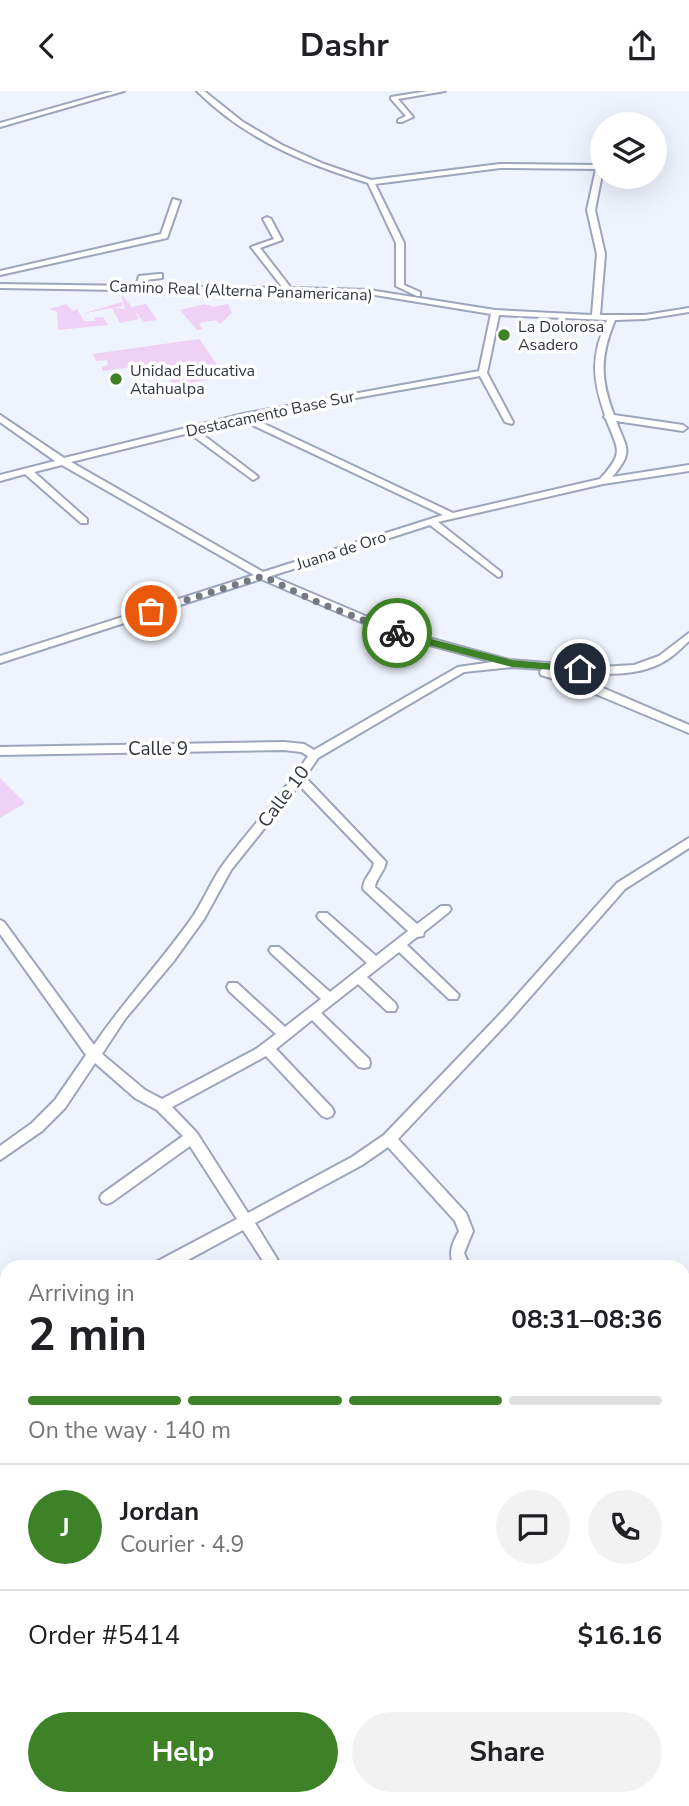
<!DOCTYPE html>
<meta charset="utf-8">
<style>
body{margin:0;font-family:"Nunito Sans",sans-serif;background:#f2f2f2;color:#202124;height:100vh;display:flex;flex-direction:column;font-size:26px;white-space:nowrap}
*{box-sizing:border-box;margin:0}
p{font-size:23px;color:#757577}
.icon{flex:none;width:38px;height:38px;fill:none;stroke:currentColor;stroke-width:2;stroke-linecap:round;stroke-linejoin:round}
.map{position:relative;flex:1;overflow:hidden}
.details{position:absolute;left:0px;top:1169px;width:690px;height:546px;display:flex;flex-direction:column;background:#fff;border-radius:21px 21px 0 0;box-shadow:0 7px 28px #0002}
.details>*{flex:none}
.controls{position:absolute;left:590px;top:21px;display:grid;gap:14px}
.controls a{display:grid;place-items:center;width:77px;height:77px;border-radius:50%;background:#fff;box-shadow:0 7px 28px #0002;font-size:35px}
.pin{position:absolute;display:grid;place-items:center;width:60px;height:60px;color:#fff;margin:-30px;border:4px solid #fff;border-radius:50%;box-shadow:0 2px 7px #0007}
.courier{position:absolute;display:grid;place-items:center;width:70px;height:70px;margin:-35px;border:5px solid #3d8226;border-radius:50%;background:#fff;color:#222;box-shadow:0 2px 9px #0007}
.head em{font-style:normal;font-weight:700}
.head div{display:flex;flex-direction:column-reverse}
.head{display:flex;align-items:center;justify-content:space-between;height:119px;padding:0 28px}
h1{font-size:46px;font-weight:700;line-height:52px}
.bar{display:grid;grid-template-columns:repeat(4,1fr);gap:10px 7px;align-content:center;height:84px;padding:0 28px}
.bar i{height:9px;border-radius:5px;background:#e0e0e0}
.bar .active{background:#3d8226}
.bar p{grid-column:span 4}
.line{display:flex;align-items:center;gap:18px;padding:0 28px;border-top:2px solid #e0e0e0}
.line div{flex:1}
.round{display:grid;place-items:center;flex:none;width:74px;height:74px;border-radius:37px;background:#f2f2f2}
.cta{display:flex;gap:14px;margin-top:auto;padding:14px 28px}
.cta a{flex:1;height:80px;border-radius:42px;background:#3d8226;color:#fff;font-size:28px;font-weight:700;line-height:80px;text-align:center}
.cta a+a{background:#f2f2f2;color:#202124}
header{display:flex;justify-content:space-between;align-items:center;height:91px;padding:0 28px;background:#fff;font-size:32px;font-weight:700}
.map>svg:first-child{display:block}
.green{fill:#eed1f4}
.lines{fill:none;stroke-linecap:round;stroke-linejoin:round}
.minor-casing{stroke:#9ca5bc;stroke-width:4}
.minor{fill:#fff;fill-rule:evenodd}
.route{fill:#3d8226}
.done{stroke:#747882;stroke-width:7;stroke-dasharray:0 12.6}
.poi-dot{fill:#3d8226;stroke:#fff;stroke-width:2.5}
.labels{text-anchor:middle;stroke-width:7;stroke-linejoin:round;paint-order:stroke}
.far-street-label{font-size:16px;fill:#32363f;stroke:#fff}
.far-poi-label{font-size:16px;fill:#32363f;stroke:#fff;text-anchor:start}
.street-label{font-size:19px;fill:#32363f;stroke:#fff}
</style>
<header><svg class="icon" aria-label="back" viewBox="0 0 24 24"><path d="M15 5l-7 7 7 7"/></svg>Dashr<svg class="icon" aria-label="share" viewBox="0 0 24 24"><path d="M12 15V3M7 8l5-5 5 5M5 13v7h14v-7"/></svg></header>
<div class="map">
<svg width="689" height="1715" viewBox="0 0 689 1715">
<rect width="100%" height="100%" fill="#eff3fd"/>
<path class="green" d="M 121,203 L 132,216 L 146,213 L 157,229 L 144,231 L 134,219 L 139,228 L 120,232 L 112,217 L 81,223 L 122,211 L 123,215 L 113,217 L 125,218 Z
M 66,213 L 73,220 L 77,218 L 84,230 L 96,230 L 94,227 L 103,226 L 108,234 L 58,239 L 57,221 L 49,218 Z
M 205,213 L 213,216 L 228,213 L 232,222 L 220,233 L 216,229 L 199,232 L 202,238 L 197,239 L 180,219 Z
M 199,248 L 226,286 L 172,295 L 161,272 L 103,280 L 101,276 L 108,274 L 107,269 L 96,270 L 93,263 Z
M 0,687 L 25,712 L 0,727 Z"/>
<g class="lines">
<defs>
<path id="minor" d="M 113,0 L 124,0 L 0,36 L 0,32 Z
M 197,0 L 204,0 L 243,31 L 282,54 L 324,73 L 371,89 L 500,73 L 597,74 L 594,61 L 601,59 L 602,83 L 595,119 L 605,163 L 600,224 L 645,224 L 689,217 L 689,221 L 645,228 L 615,229 C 600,265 600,288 614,324 L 683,334 L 687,337 L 683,340 L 616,330 C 627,358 634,361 612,386 L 689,374 L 689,380 L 603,393 L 438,431 L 501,481 L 501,485 L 498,486 L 430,434 L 271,485 L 396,538 L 509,569 L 601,576 L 634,574 L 659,565 L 689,542 L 689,550 C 682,556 676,563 668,568 C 636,590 587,582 550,579 L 582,588 L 689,634 L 689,642 L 574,594 L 541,584 L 540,581 L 542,578 L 512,576 L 464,581 L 318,667 L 305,686 L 386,771 C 384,781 375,789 375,796 L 417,833 L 441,815 L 449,815 L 451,818 L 449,821 L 424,841 L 423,845 L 417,846 L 407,854 L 459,904 L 457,908 L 449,908 L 399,861 L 367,886 L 395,912 L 397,916 L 395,920 L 387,920 L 358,893 L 321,922 L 369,968 L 370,972 L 369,976 L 364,977 L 359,976 L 312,929 L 276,958 L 332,1017 L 334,1021 L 332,1025 L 327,1027 L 322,1025 L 266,965 L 172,1016 L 197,1042 L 248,1122 L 352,1066 L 384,1044 L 502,921 L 617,792 L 689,747 L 689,757 L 625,798 L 510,929 L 398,1048 L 466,1122 L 473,1140 L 464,1162 L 470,1176 L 454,1176 C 448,1162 452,1153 459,1140 L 455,1130 L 388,1056 L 362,1074 L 255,1132 L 282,1176 L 267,1176 L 243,1139 L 175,1176 L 154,1176 L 156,1171 L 237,1128 L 190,1055 L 112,1111 L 107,1113 L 102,1111 L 100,1107 L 102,1103 L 183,1045 L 157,1019 L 135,1007 L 95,972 L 65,1017 L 42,1040 L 0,1069 L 0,1055 L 32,1032 L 55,1009 L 86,964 L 0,843 L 0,829 L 4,831 L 94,954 C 123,911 159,873 189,831 C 203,812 211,789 225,771 C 252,735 283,703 308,665 L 301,661 L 284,659 L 0,664 L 0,656 L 284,651 L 304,653 L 314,659 L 458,576 L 493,571 L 389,543 L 261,488 L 0,572 L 0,565 L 254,484 L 62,374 L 34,381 L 87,428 L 87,432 L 81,432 L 25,383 L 0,390 L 0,384 L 55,370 L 0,331 L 0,324 L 64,367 L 243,323 L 479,280 L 491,223 L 369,203 L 0,197 L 0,193 L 136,195 L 139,185 L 159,183 L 162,183 L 162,187 L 146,189 L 144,195 L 283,197 L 251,156 L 274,148 L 263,128 L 267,126 L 271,128 L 282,149 L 260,157 L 291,197 L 369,199 L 495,219 L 592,224 L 597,163 L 587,119 L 596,78 L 500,77 L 375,93 L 404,152 L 404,194 L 420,201 L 420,205 L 417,205 L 396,195 L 396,152 L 368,92 C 305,73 244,47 197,0 ZM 499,224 L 607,229 C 591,265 592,287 605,324 L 604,326 L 606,328 C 619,361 624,361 600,388 L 453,422 L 254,328 L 361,306 L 480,285 L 505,331 L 512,333 L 513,331 L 487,282 ZM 244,330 L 443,424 L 263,481 L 71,371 L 189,342 L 253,389 L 258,386 L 256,384 L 198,340 ZM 299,694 L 374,772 C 372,783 363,786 363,798 L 408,840 L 376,865 L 327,822 L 319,822 L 317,825 L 319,828 L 367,872 L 330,901 L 279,856 L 271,856 L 269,859 L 271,862 L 321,908 L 285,936 L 237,892 L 229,892 L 227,896 L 229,900 L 276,943 L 256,958 L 162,1008 L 145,999 L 102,963 L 125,928 L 173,871 L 204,828 L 231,779 Z
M 428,0 L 445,0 L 398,8 L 413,26 L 402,31 L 398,31 L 398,29 L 406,25 L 391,8 L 391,6 Z
M 173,108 L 180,110 L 167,147 L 0,184 L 0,180 L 161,143 Z
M 7,1339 L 7,1360 L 0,1365 L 0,1344 Z
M 682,1393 L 689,1397 L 689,1415 L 682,1412 Z
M 617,1708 L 637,1708 L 640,1715 L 620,1715 Z"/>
</defs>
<use href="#minor" class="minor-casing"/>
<use href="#minor" class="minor"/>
</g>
<path class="route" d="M 397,539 L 512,569 L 580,575 L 585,578 L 580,581 L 512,576 L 394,545 Z"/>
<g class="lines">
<path class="done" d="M 151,520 L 263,485 L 317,511 L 397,542"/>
</g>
<g class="poi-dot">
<circle cx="504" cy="244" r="7"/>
<circle cx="116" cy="288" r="7"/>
</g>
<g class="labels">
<g class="far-street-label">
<text transform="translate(241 199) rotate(2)" y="6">Camino Real (Alterna Panamericana)</text>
<text transform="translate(270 322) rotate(-12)" y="6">Destacamento Base Sur</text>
<text transform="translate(341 459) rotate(-18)" y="6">Juana de Oro</text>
</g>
<g class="far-poi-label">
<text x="518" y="241">La Dolorosa<tspan x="518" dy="18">Asadero</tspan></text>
<text x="130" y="285">Unidad Educativa<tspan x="130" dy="18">Atahualpa</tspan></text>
</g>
<g class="street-label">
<text x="158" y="664">Calle 9</text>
<text transform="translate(283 705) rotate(-53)" y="7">Calle 10</text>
</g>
</g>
</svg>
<div class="controls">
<a><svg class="icon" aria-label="layers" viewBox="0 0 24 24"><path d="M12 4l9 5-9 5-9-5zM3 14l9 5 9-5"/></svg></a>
</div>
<div class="pin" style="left:151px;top:520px;background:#ea580c"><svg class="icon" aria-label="bag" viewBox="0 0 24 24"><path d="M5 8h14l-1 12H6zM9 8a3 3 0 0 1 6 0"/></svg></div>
<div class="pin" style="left:580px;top:578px;background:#1f2937"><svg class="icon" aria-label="home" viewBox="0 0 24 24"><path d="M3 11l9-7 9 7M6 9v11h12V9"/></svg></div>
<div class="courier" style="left:397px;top:542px"><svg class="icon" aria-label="bike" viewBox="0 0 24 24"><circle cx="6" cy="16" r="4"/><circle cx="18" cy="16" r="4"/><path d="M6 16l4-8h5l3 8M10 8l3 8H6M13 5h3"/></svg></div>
<section class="details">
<div class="head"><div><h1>2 min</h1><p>Arriving in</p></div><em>08:31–08:36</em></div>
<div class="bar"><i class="active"></i><i class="active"></i><i class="active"></i><i></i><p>On the way · 140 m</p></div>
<div class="line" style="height:126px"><b class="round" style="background:#3d8226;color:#fff">J</b><div><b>Jordan</b><p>Courier · 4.9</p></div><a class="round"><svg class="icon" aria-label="chat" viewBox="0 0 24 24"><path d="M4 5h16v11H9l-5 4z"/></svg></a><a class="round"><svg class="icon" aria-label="phone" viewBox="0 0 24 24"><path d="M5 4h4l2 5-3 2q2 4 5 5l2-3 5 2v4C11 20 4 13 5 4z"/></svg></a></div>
<div class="line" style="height:91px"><div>Order #5414</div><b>$16.16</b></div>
<div class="cta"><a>Help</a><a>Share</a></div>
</section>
</div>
